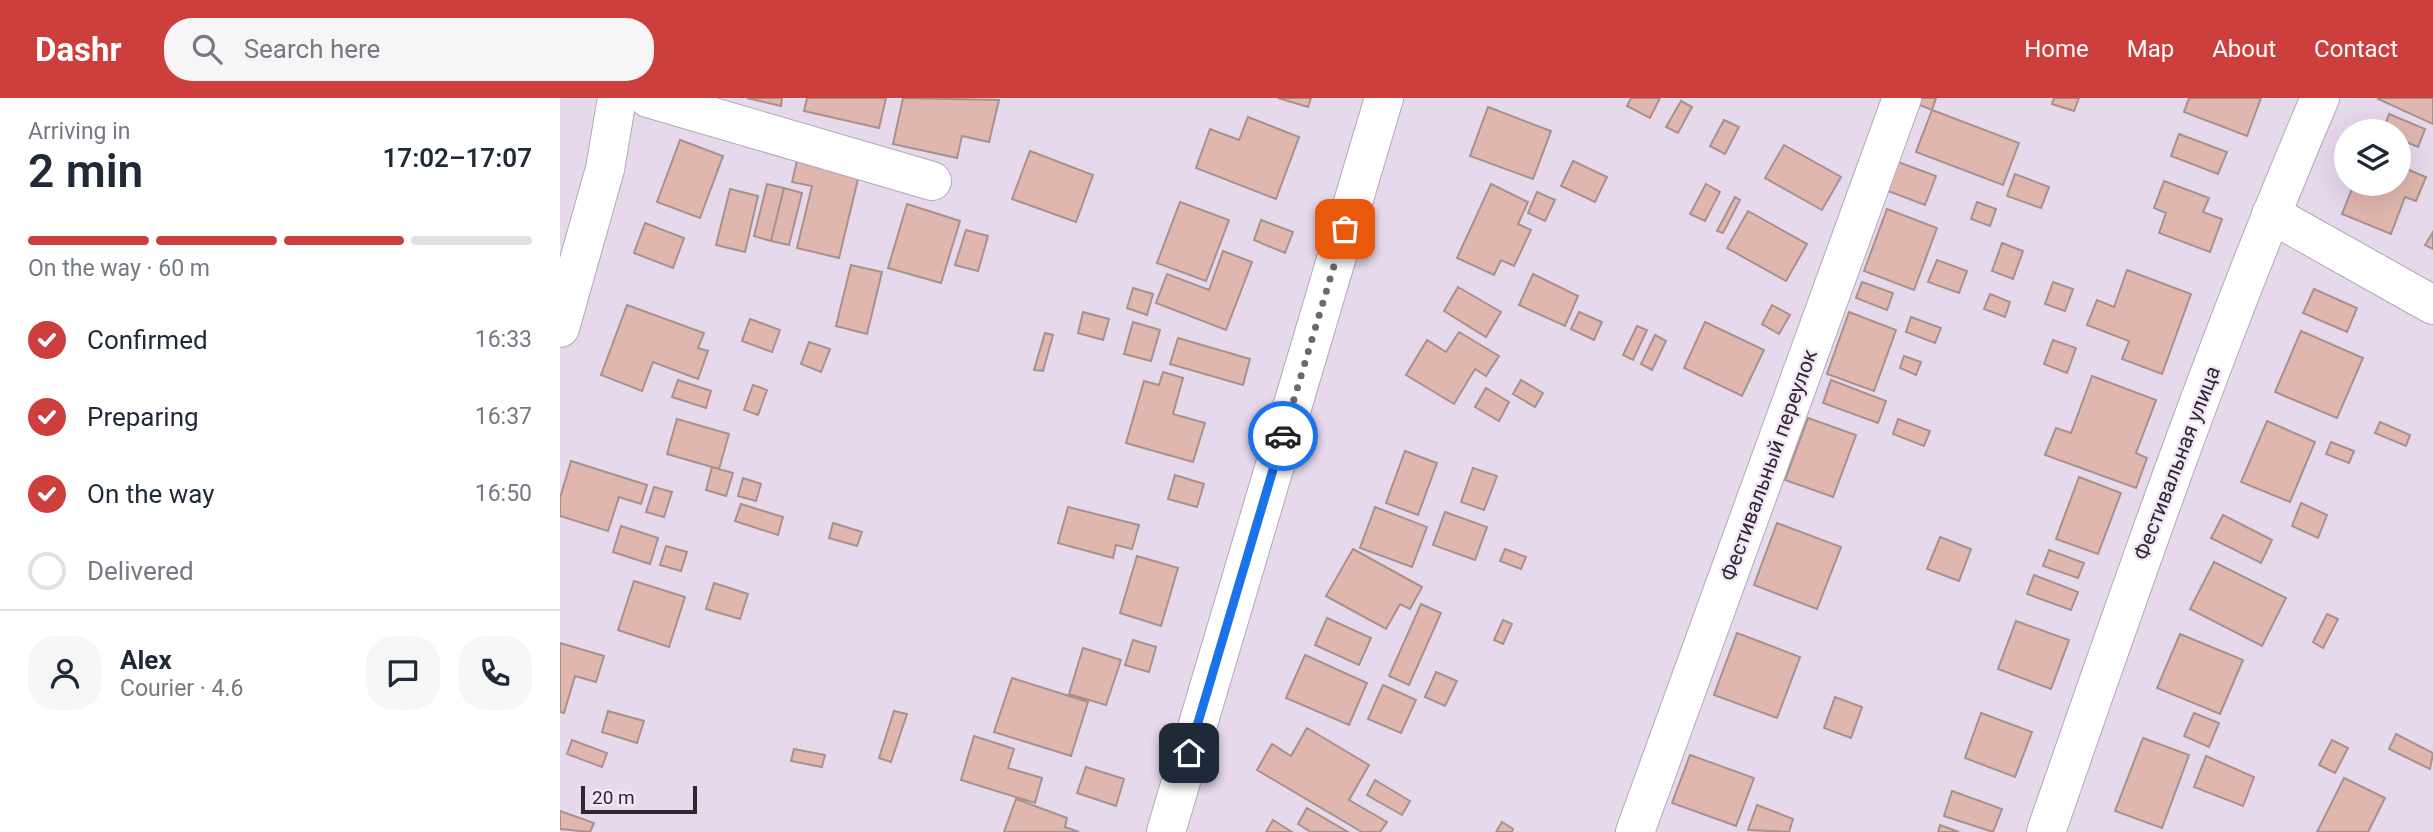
<!DOCTYPE html>
<meta charset="utf-8">
<style>
body{margin:0;font-family:Roboto,sans-serif;background:#f6f6f7;color:#1f2937;height:100vh;display:flex;flex-direction:column;font-size:26px;white-space:nowrap}
*{box-sizing:border-box;margin:0}
p{font-size:23px;color:#747a83}
.icon{flex:none;width:38px;height:38px;fill:none;stroke:currentColor;stroke-width:2;stroke-linecap:round;stroke-linejoin:round}
.map{position:relative;flex:1;overflow:hidden}
.side{display:flex;flex-direction:column;background:#fff;width:560px}
.side>*{flex:none}
.buttons{position:absolute;left:1774px;top:21px;display:grid;gap:14px}
.buttons a{display:grid;place-items:center;width:77px;height:77px;border-radius:50%;background:#fff;box-shadow:0 7px 28px #0002;font-size:35px}
.scale{position:absolute;left:21px;bottom:18px;width:116px;box-sizing:border-box;padding-left:7px;border:4px solid #2d282f;border-top:0;font-size:19px;line-height:24px;white-space:nowrap;color:#2d282f;-webkit-text-stroke:5px #f3e6f9;paint-order:stroke}
.pin{position:absolute;display:grid;place-items:center;width:60px;height:60px;color:#fff;margin:-30px;border-radius:14px;box-shadow:0 4px 10px #0006}
.courier{position:absolute;display:grid;place-items:center;width:70px;height:70px;margin:-35px;border:5px solid #1a73e8;border-radius:50%;background:#fff;color:#222;box-shadow:0 2px 9px #0007}
.summary em{font-style:normal;font-weight:600}
.summary div{display:flex;flex-direction:column-reverse}
.summary{display:flex;align-items:center;justify-content:space-between;height:119px;padding:0 28px}
h1{font-size:46px;font-weight:600;line-height:52px}
.bar{display:grid;grid-template-columns:repeat(4,1fr);gap:10px 7px;align-content:center;height:84px;padding:0 28px}
.bar i{height:9px;border-radius:5px;background:#e0e1e3}
.bar .on{background:#cd3f3c}
.bar p{grid-column:span 4}
.line{display:flex;align-items:center;gap:18px;padding:0 28px;border-top:2px solid #e0e1e3}
.line div{flex:1}
.round{display:grid;place-items:center;flex:none;width:74px;height:74px;border-radius:28px;background:#f6f6f7}
ol{padding:0 28px;list-style:none}
li{display:flex;align-items:center;gap:21px;height:77px}
li p{margin-inline-start:auto}
li .icon{padding:7px;border-radius:50%;background:#cd3f3c;color:#fff;stroke-width:4}
li:last-child{color:#747a83}
li i{width:38px;height:38px;border:4px solid #e0e1e3;border-radius:50%}
header{display:flex;align-items:center;gap:42px;box-sizing:border-box;height:98px;padding:0 35px;background:#cd3f3c;color:#fff}
header strong{font-size:33px}
nav{display:flex;gap:38px;margin-inline-start:auto;font-size:24px}
.search{width:490px;height:63px;background:#f6f6f7;display:flex;align-items:center;gap:18px;box-sizing:border-box;padding:0 24px;border-radius:28px;color:#747a83;font-size:26px}
main{display:flex;flex:1;min-height:0}
.map>svg:first-child{display:block}
.building{fill:#e0b7af;stroke:#a8918c;stroke-width:2}
.lines{fill:none;stroke-linecap:round;stroke-linejoin:round}
.minor-casing{stroke:#b3a7b9;stroke-width:40}
.minor{stroke:#fff;stroke-width:38}
.done{stroke:#6e6671;stroke-width:7;stroke-dasharray:0 12.6}
.route{stroke:#1a73e8;stroke-width:9}
.labels{text-anchor:middle;stroke-width:5;stroke-linejoin:round;paint-order:stroke}
.street-label{font-size:21px;fill:#2d282f;stroke:#f3e6f9}
</style>
<header>
<strong>Dashr</strong>
<div class="search"><svg class="icon" aria-label="search" viewBox="0 0 24 24"><circle cx="10" cy="10" r="6"/><path d="M15 15l6 6"/></svg>Search here</div>
<nav><a>Home</a><a>Map</a><a>About</a><a>Contact</a></nav>
</header>
<main>
<section class="side">
<div class="summary"><div><h1>2 min</h1><p>Arriving in</p></div><em>17:02–17:07</em></div>
<div class="bar"><i class="on"></i><i class="on"></i><i class="on"></i><i></i><p>On the way · 60 m</p></div>
<ol>
<li><svg class="icon" aria-label="check" viewBox="0 0 24 24"><path d="M5 12l5 5 9-10"/></svg>Confirmed<p>16:33</p></li>
<li><svg class="icon" aria-label="check" viewBox="0 0 24 24"><path d="M5 12l5 5 9-10"/></svg>Preparing<p>16:37</p></li>
<li><svg class="icon" aria-label="check" viewBox="0 0 24 24"><path d="M5 12l5 5 9-10"/></svg>On the way<p>16:50</p></li>
<li><i></i>Delivered</li>
</ol>
<div class="line" style="height:126px"><a class="round"><svg class="icon" aria-label="person" viewBox="0 0 24 24"><circle cx="12" cy="8" r="4"/><path d="M4 21q1-7 8-7t8 7"/></svg></a><div><b>Alex</b><p>Courier · 4.6</p></div><a class="round"><svg class="icon" aria-label="chat" viewBox="0 0 24 24"><path d="M4 5h16v11H9l-5 4z"/></svg></a><a class="round"><svg class="icon" aria-label="phone" viewBox="0 0 24 24"><path d="M5 4h4l2 5-3 2q2 4 5 5l2-3 5 2v4C11 20 4 13 5 4z"/></svg></a></div>
</section>
<div class="map">
<svg width="1873" height="734" viewBox="0 0 1873 734">
<rect width="100%" height="100%" fill="#e6d9ec"/>
<path class="building" d="M 187,0 L 222,0 L 221,8 Z
M 247,0 L 326,0 L 319,30 L 244,13 Z
M 343,0 L 439,2 L 429,44 L 402,38 L 397,60 L 333,46 Z
M 718,0 L 751,0 L 748,9 Z
M 1071,0 L 1100,0 L 1090,20 L 1067,8 Z
M 1353,0 L 1376,0 L 1372,12 L 1352,4 Z
M 1494,0 L 1519,0 L 1514,13 L 1492,6 Z
M 1629,0 L 1701,0 L 1687,38 L 1624,14 Z
M 1819,0 L 1873,0 L 1873,26 L 1818,1 Z
M 1121,3 L 1132,9 L 1118,35 L 1106,29 Z
M 928,9 L 991,33 L 973,81 L 910,58 Z
M 1372,12 L 1459,45 L 1443,87 L 1356,54 Z
M 1829,16 L 1865,31 L 1858,49 L 1839,41 L 1839,33 L 1823,33 Z
M 688,19 L 739,39 L 716,101 L 636,70 L 650,31 L 679,42 Z
M 1164,22 L 1179,29 L 1165,56 L 1150,48 Z
M 1619,36 L 1667,54 L 1658,76 L 1611,58 Z
M 120,42 L 163,58 L 140,120 L 97,104 Z
M 1224,47 L 1281,79 L 1262,112 L 1205,80 Z
M 470,53 L 533,77 L 516,124 L 452,101 Z
M 1330,61 L 1376,78 L 1365,107 L 1320,90 Z
M 237,63 L 299,77 L 279,160 L 237,150 L 252,88 L 232,84 Z
M 1013,63 L 1047,79 L 1035,104 L 1001,88 Z
M 1839,68 L 1866,79 L 1856,103 L 1845,99 L 1831,136 L 1782,116 L 1794,86 L 1839,86 Z
M 1455,76 L 1489,89 L 1481,110 L 1447,98 Z
M 1604,83 L 1649,100 L 1643,114 L 1662,121 L 1650,154 L 1599,135 L 1606,115 L 1594,110 Z
M 207,86 L 224,90 L 211,143 L 194,138 Z
M 931,86 L 968,104 L 958,126 L 971,132 L 954,168 L 941,162 L 934,177 L 897,160 Z
M 1146,86 L 1160,94 L 1145,123 L 1130,116 Z
M 224,90 L 242,95 L 229,147 L 211,143 Z
M 170,91 L 198,98 L 185,154 L 156,147 Z
M 977,94 L 995,102 L 985,123 L 968,115 Z
M 1175,99 L 1180,102 L 1163,135 L 1157,133 Z
M 620,104 L 669,122 L 646,183 L 597,165 Z
M 1417,104 L 1436,111 L 1430,128 L 1411,121 Z
M 347,106 L 400,123 L 381,185 L 328,170 Z
M 1327,111 L 1377,130 L 1354,192 L 1304,173 Z
M 1188,113 L 1247,146 L 1226,183 L 1167,150 Z
M 701,122 L 733,134 L 725,155 L 694,142 Z
M 85,125 L 124,140 L 113,170 L 74,155 Z
M 406,132 L 428,138 L 418,173 L 395,167 Z
M 1873,134 L 1873,151 L 1865,147 Z
M 1442,145 L 1463,153 L 1453,181 L 1432,173 Z
M 663,153 L 692,164 L 666,232 L 596,205 L 607,176 L 649,192 Z
M 1377,162 L 1407,173 L 1399,195 L 1368,184 Z
M 291,167 L 322,174 L 307,236 L 276,228 Z
M 1567,172 L 1631,196 L 1602,276 L 1562,261 L 1569,243 L 1527,227 L 1537,202 L 1554,209 Z
M 973,176 L 1018,198 L 1005,228 L 959,207 Z
M 1302,184 L 1333,195 L 1327,212 L 1296,200 Z
M 1493,184 L 1513,191 L 1505,213 L 1485,206 Z
M 898,189 L 941,214 L 926,239 L 884,213 Z
M 573,190 L 593,196 L 587,217 L 567,210 Z
M 1754,191 L 1797,210 L 1787,234 L 1743,215 Z
M 1430,196 L 1450,204 L 1445,219 L 1424,211 Z
M 67,207 L 144,235 L 138,250 L 148,253 L 138,281 L 93,264 L 82,293 L 41,277 Z
M 1212,207 L 1230,217 L 1219,236 L 1202,226 Z
M 523,214 L 549,221 L 543,242 L 518,235 Z
M 1019,214 L 1042,224 L 1034,242 L 1011,231 Z
M 1289,214 L 1336,232 L 1314,293 L 1267,276 Z
M 1351,219 L 1381,230 L 1375,245 L 1346,234 Z
M 190,221 L 220,232 L 212,254 L 182,243 Z
M 573,224 L 600,232 L 591,263 L 564,256 Z
M 1145,224 L 1204,252 L 1182,298 L 1124,270 Z
M 1077,228 L 1087,232 L 1073,262 L 1063,257 Z
M 1741,233 L 1803,260 L 1777,320 L 1715,294 Z
M 899,234 L 939,258 L 926,278 L 915,271 L 894,306 L 846,277 L 867,242 L 886,254 Z
M 485,235 L 493,237 L 483,273 L 474,272 Z
M 1095,237 L 1106,243 L 1092,272 L 1081,266 Z
M 618,240 L 690,261 L 683,287 L 610,266 Z
M 1493,242 L 1516,250 L 1507,275 L 1484,266 Z
M 249,244 L 270,251 L 261,274 L 241,266 Z
M 1344,258 L 1361,264 L 1356,277 L 1340,270 Z
M 603,274 L 623,280 L 613,316 L 645,325 L 633,364 L 566,345 L 584,283 L 599,287 Z
M 1532,278 L 1596,302 L 1576,355 L 1587,360 L 1576,390 L 1485,357 L 1496,330 L 1511,335 Z
M 118,282 L 151,293 L 146,310 L 112,299 Z
M 961,282 L 983,295 L 975,309 L 953,296 Z
M 1271,282 L 1326,303 L 1318,325 L 1263,305 Z
M 193,287 L 207,292 L 198,317 L 184,312 Z
M 926,290 L 949,304 L 939,323 L 915,309 Z
M 1248,320 L 1296,337 L 1273,399 L 1225,382 Z
M 117,321 L 169,336 L 159,371 L 107,356 Z
M 1338,321 L 1370,333 L 1364,348 L 1333,336 Z
M 1707,323 L 1755,344 L 1730,404 L 1681,384 Z
M 1820,324 L 1850,337 L 1846,348 L 1815,335 Z
M 1771,344 L 1794,353 L 1789,365 L 1766,356 Z
M 845,353 L 877,365 L 858,417 L 826,405 Z
M 11,363 L 87,387 L 81,406 L 59,399 L 48,433 L 0,418 L 0,400 Z
M 152,369 L 173,375 L 166,398 L 146,392 Z
M 913,370 L 937,378 L 924,412 L 901,404 Z
M 615,377 L 644,386 L 637,409 L 608,401 Z
M 1519,379 L 1561,395 L 1538,456 L 1496,441 Z
M 183,380 L 201,386 L 196,403 L 178,398 Z
M 94,389 L 112,394 L 104,419 L 86,414 Z
M 1741,405 L 1767,417 L 1758,440 L 1732,428 Z
M 181,406 L 223,419 L 218,437 L 175,423 Z
M 508,409 L 579,427 L 572,451 L 556,447 L 553,460 L 498,445 Z
M 815,409 L 867,429 L 852,469 L 800,450 Z
M 885,414 L 927,429 L 915,462 L 873,447 Z
M 1663,417 L 1712,442 L 1701,465 L 1651,440 Z
M 273,425 L 302,434 L 297,448 L 269,440 Z
M 1217,425 L 1281,449 L 1257,511 L 1194,487 Z
M 61,428 L 98,440 L 90,466 L 53,454 Z
M 1380,439 L 1411,451 L 1399,483 L 1367,471 Z
M 106,448 L 127,454 L 121,473 L 100,467 Z
M 793,451 L 862,489 L 850,511 L 840,506 L 826,531 L 766,498 Z
M 945,451 L 966,459 L 961,471 L 940,463 Z
M 1489,452 L 1524,465 L 1518,480 L 1483,468 Z
M 577,458 L 618,470 L 601,528 L 560,515 Z
M 1654,464 L 1726,500 L 1702,548 L 1630,511 Z
M 1474,477 L 1518,494 L 1511,512 L 1467,496 Z
M 74,483 L 125,499 L 109,549 L 58,532 Z
M 154,485 L 188,496 L 180,521 L 146,511 Z
M 861,506 L 881,515 L 849,587 L 829,578 Z
M 1767,516 L 1778,521 L 1763,550 L 1753,544 Z
M 767,520 L 811,540 L 799,567 L 755,547 Z
M 943,522 L 952,526 L 943,546 L 934,542 Z
M 1456,523 L 1509,542 L 1491,591 L 1438,571 Z
M 1177,535 L 1240,559 L 1217,620 L 1154,597 Z
M 1620,536 L 1683,562 L 1660,616 L 1597,590 Z
M 573,542 L 596,549 L 589,574 L 565,567 Z
M 0,545 L 44,558 L 36,584 L 15,578 L 4,615 L 0,614 Z
M 523,550 L 561,562 L 546,607 L 509,596 Z
M 745,557 L 807,585 L 789,627 L 726,600 Z
M 876,574 L 897,583 L 885,608 L 865,599 Z
M 452,580 L 528,604 L 511,658 L 434,634 Z
M 823,587 L 856,602 L 841,635 L 808,621 Z
M 1275,599 L 1302,609 L 1291,640 L 1264,630 Z
M 48,613 L 84,623 L 77,645 L 42,634 Z
M 334,613 L 347,616 L 331,664 L 319,660 Z
M 1421,615 L 1472,634 L 1455,679 L 1405,660 Z
M 1634,615 L 1659,625 L 1649,649 L 1624,638 Z
M 747,630 L 809,667 L 789,702 L 827,724 L 820,734 L 802,734 L 697,672 L 712,646 L 731,658 Z
M 1836,636 L 1873,655 L 1870,671 L 1829,651 Z
M 414,638 L 454,651 L 448,670 L 482,680 L 475,705 L 401,682 Z
M 1583,640 L 1629,657 L 1602,730 L 1555,713 Z
M 12,642 L 47,655 L 42,669 L 7,656 Z
M 1772,642 L 1788,650 L 1775,675 L 1759,667 Z
M 234,651 L 265,657 L 262,669 L 231,663 Z
M 1130,657 L 1194,680 L 1176,728 L 1112,705 Z
M 1646,658 L 1694,679 L 1683,708 L 1634,689 Z
M 526,669 L 564,681 L 556,708 L 517,695 Z
M 1784,680 L 1825,700 L 1808,734 L 1757,734 Z
M 815,682 L 850,703 L 842,717 L 807,697 Z
M 1392,693 L 1442,711 L 1433,734 L 1384,718 Z
M 456,701 L 507,720 L 505,729 L 519,734 L 444,734 Z
M 1197,707 L 1233,721 L 1229,734 L 1188,732 Z
M 747,710 L 788,734 L 751,734 L 738,726 Z
M 0,713 L 34,725 L 30,734 L 0,731 Z
M 713,722 L 732,734 L 706,734 Z
M 942,724 L 953,731 L 952,734 L 936,734 Z
M 1380,727 L 1399,734 L 1378,734 Z"/>
<g class="lines">
<defs>
<path id="minor" d="M 88,0 L 372,83
M 1711,116 L 1873,207
M 0,230 L 45,71 L 57,0
M 606,734 L 824,0
M 1075,734 L 1342,0
M 1486,734 C 1572,487 1657,240 1760,0"/>
</defs>
<use href="#minor" class="minor-casing"/>
<use href="#minor" class="minor"/>
</g>
<g class="lines">
<path class="done" d="M 723,338 L 785,131"/>
<path class="route" d="M 629,655 L 723,338"/>
</g>
<g class="labels">
<g class="street-label">
<text transform="translate(1617 365) rotate(-69)" y="7">Фестивальная улица</text>
<text transform="translate(1209 367) rotate(-70)" y="7">Фестивальный переулок</text>
</g>
</g>
</svg>
<div class="buttons">
<a><svg class="icon" aria-label="layers" viewBox="0 0 24 24"><path d="M12 4l9 5-9 5-9-5zM3 14l9 5 9-5"/></svg></a>
</div>
<div class="scale">20 m</div>
<div class="pin" style="left:785px;top:131px;background:#ea580c"><svg class="icon" aria-label="bag" viewBox="0 0 24 24"><path d="M5 8h14l-1 12H6zM9 8a3 3 0 0 1 6 0"/></svg></div>
<div class="pin" style="left:629px;top:655px;background:#1f2937"><svg class="icon" aria-label="home" viewBox="0 0 24 24"><path d="M3 11l9-7 9 7M6 9v11h12V9"/></svg></div>
<div class="courier" style="left:723px;top:338px"><svg class="icon" aria-label="car" viewBox="0 0 24 24"><path d="M5 17H2v-5l4-1 3-4h7l3 4 3 1v5h-3M9 17h6M6 11h13"/><circle cx="7" cy="17" r="2"/><circle cx="17" cy="17" r="2"/></svg></div>
</div>
</main>
